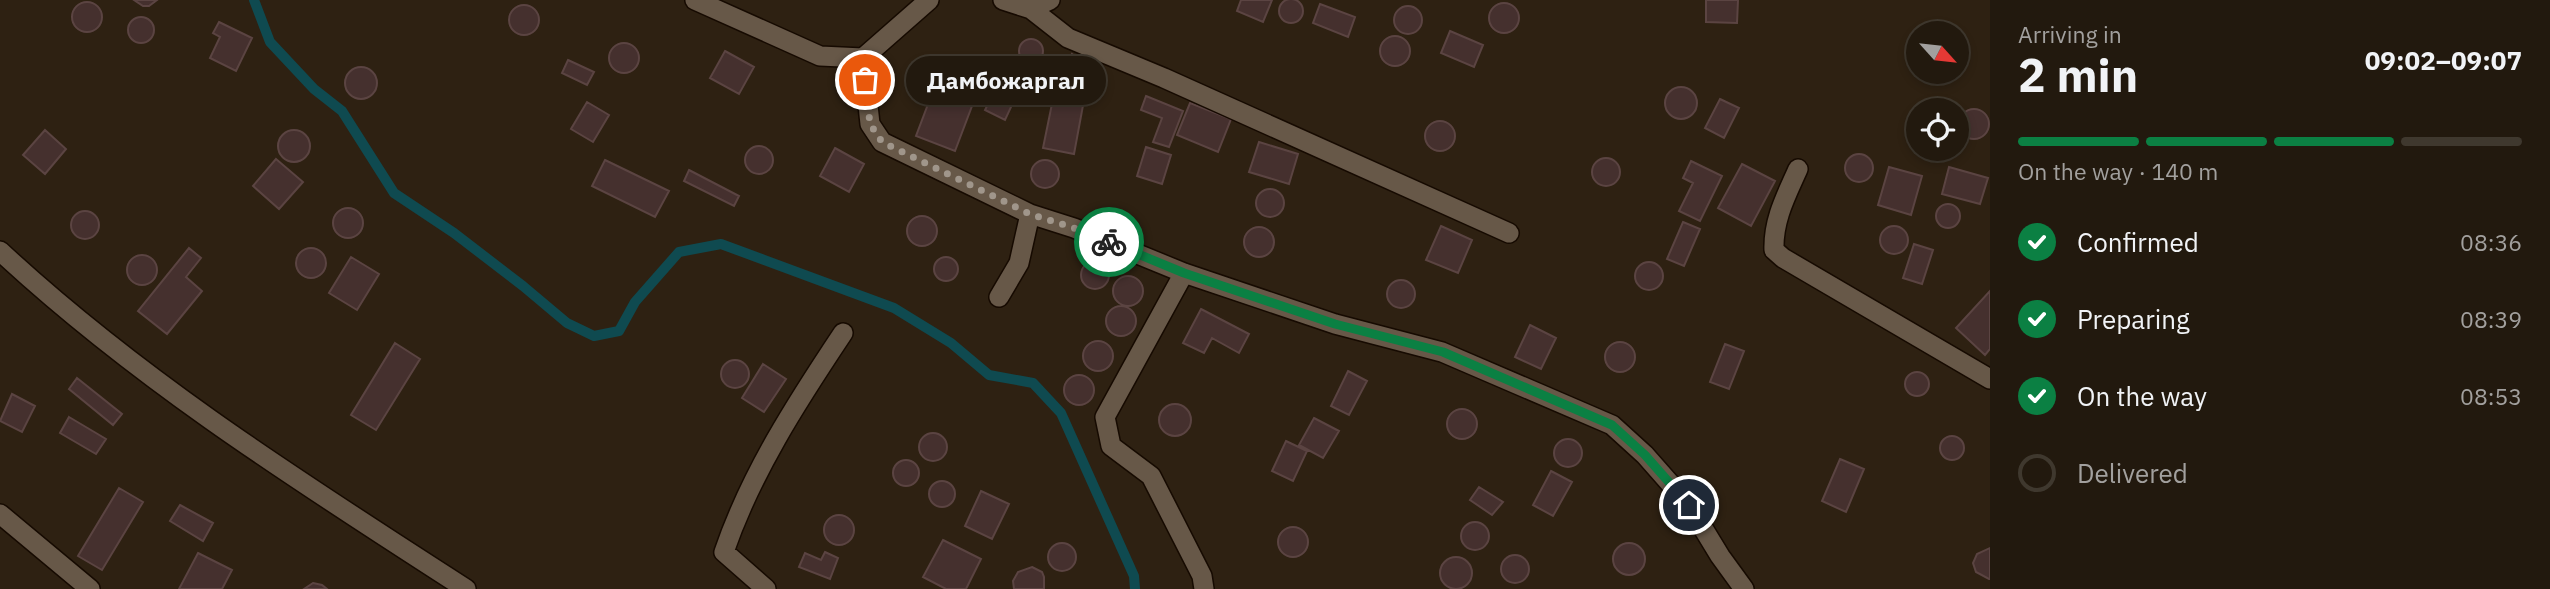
<!DOCTYPE html>
<meta charset="utf-8">
<style>
body{margin:0;font-family:"IBM Plex Sans",sans-serif;background:#2e261c;color:#f1f3f6;height:100vh;display:flex;flex-direction:column;font-size:26px;white-space:nowrap}
*{box-sizing:border-box;margin:0}
p{font-size:23px;color:#a2a09e}
.icon{flex:none;width:38px;height:38px;fill:none;stroke:currentColor;stroke-width:2;stroke-linecap:round;stroke-linejoin:round}
.map{position:relative;flex:1;overflow:hidden}
.side{display:flex;flex-direction:column;background:#22190e;width:560px}
.side>*{flex:none}
.needle{width:46px;rotate:117deg}
.fabs{position:absolute;left:1906px;top:21px;display:grid;gap:14px}
.fabs a{display:grid;place-items:center;width:63px;height:63px;border-radius:50%;background:#22190e;box-shadow:0 4px 10px #0003,0 0 0 2px #3f382e;font-size:35px}
.pin{position:absolute;display:grid;place-items:center;width:60px;height:60px;color:#fff;margin:-30px;border:4px solid #fff;border-radius:50%;box-shadow:0 2px 7px #0007}
.courier{position:absolute;display:grid;place-items:center;width:70px;height:70px;margin:-35px;border:5px solid #0b8043;border-radius:50%;background:#fff;color:#222;box-shadow:0 2px 9px #0007}
.bubble{position:absolute;height:49px;border-radius:24px;background:#22190e;box-shadow:0 4px 10px #0003,0 0 0 2px #3f382e;font-size:23px;font-weight:700;line-height:49px;text-align:center}
.overview em{font-style:normal;font-weight:700}
.overview div{display:flex;flex-direction:column-reverse}
.overview{display:flex;align-items:center;justify-content:space-between;height:119px;padding:0 28px}
h1{font-size:46px;font-weight:700;line-height:52px}
.bar{display:grid;grid-template-columns:repeat(4,1fr);gap:10px 7px;align-content:center;height:84px;padding:0 28px}
.bar i{height:9px;border-radius:5px;background:#3f382e}
.bar .on{background:#0b8043}
.bar p{grid-column:span 4}
ol{padding:0 28px;list-style:none}
li{display:flex;align-items:center;gap:21px;height:77px}
li p{margin-inline-start:auto}
li .icon{padding:7px;border-radius:50%;background:#0b8043;color:#fff;stroke-width:4}
li:last-child{color:#a2a09e}
li i{width:38px;height:38px;border:4px solid #3f382e;border-radius:50%}
main{display:flex;flex:1;min-height:0}
.map>svg:first-child{display:block}
.lines{fill:none;stroke-linecap:round;stroke-linejoin:round}
.stream{stroke:#0f4a50;stroke-width:10}
.building{fill:#45302e;stroke:#5b4442;stroke-width:2}
.minor-casing{stroke:#160a01;stroke-width:22}
.tertiary-casing{stroke:#160a01;stroke-width:22}
.minor{stroke:#675848;stroke-width:19}
.tertiary{stroke:#675848;stroke-width:19}
.done{stroke:#a0968b;stroke-width:7;stroke-dasharray:0 12.6}
.route{stroke:#0b8043;stroke-width:9}
</style>
<main>
<div class="map">
<svg width="1990" height="589" viewBox="0 0 1990 589">
<rect width="100%" height="100%" fill="#2e2112"/>
<g class="lines">
<path class="stream" d="M 254,0 L 270,42 L 314,89 L 342,111 L 394,193 L 454,233 L 523,286 L 567,323 L 594,336 L 619,331 L 635,302 L 679,252 L 721,244 L 894,308 L 951,343 L 989,375 L 1033,383 L 1061,413 L 1134,576 L 1135,589"/>
</g>
<path class="building" d="M1279 11a12 12 0 1 1 24 0a12 12 0 1 1-24 0Z
M 134,0 L 157,0 L 149,6 L 143,6 Z
M 1241,0 L 1272,0 L 1263,22 L 1237,11 Z
M 1706,0 L 1738,0 L 1737,23 L 1706,22 Z
M72 17a15 15 0 1 1 30 0a15 15 0 1 1-30 0Z
M1489 18a15 15 0 1 1 30 0a15 15 0 1 1-30 0Z
M 1320,4 L 1355,17 L 1348,37 L 1313,23 Z
M509 20a15 15 0 1 1 30 0a15 15 0 1 1-30 0Z
M1394 20a14 14 0 1 1 28 0a14 14 0 1 1-28 0Z
M128 30a13 13 0 1 1 26 0a13 13 0 1 1-26 0Z
M 219,22 L 252,38 L 236,71 L 210,58 L 220,37 L 213,33 Z
M 1450,31 L 1483,45 L 1474,67 L 1441,53 Z
M1380 51a15 15 0 1 1 30 0a15 15 0 1 1-30 0Z
M1019 51a12 12 0 1 1 24 0a12 12 0 1 1-24 0Z
M609 58a15 15 0 1 1 30 0a15 15 0 1 1-30 0Z
M 725,51 L 754,67 L 739,94 L 710,78 Z
M 1072,54 L 1091,65 L 1075,94 L 1056,83 Z
M 568,60 L 594,72 L 587,85 L 562,73 Z
M 986,63 L 1023,81 L 1005,120 L 985,110 L 992,96 L 974,87 Z
M345 83a16 16 0 1 1 32 0a16 16 0 1 1-32 0Z
M1665 103a16 16 0 1 1 32 0a16 16 0 1 1-32 0Z
M 933,91 L 972,106 L 955,151 L 916,136 Z
M 1054,94 L 1084,100 L 1074,154 L 1043,148 Z
M 1146,96 L 1183,111 L 1169,147 L 1153,142 L 1162,118 L 1141,110 Z
M 1720,99 L 1739,108 L 1724,138 L 1705,128 Z
M 587,102 L 609,115 L 593,142 L 571,129 Z
M 1190,103 L 1231,119 L 1218,152 L 1177,135 Z
M1959 124a15 15 0 1 1 30 0a15 15 0 1 1-30 0Z
M1425 136a15 15 0 1 1 30 0a15 15 0 1 1-30 0Z
M278 146a16 16 0 1 1 32 0a16 16 0 1 1-32 0Z
M 45,130 L 66,149 L 45,174 L 23,155 Z
M 1259,142 L 1298,154 L 1289,184 L 1249,172 Z
M745 160a14 14 0 1 1 28 0a14 14 0 1 1-28 0Z
M 1146,147 L 1171,155 L 1162,184 L 1137,176 Z
M 835,148 L 864,164 L 849,192 L 820,176 Z
M1845 168a14 14 0 1 1 28 0a14 14 0 1 1-28 0Z
M1592 172a14 14 0 1 1 28 0a14 14 0 1 1-28 0Z
M 276,159 L 303,182 L 279,209 L 253,186 Z
M 605,160 L 669,191 L 655,217 L 592,186 Z
M1031 174a14 14 0 1 1 28 0a14 14 0 1 1-28 0Z
M 1691,161 L 1722,176 L 1700,221 L 1679,211 L 1693,183 L 1683,178 Z
M 1742,164 L 1775,181 L 1751,226 L 1718,208 Z
M 1889,167 L 1922,176 L 1911,215 L 1878,205 Z
M 1949,167 L 1988,178 L 1980,204 L 1942,194 Z
M 689,170 L 739,196 L 734,206 L 684,181 Z
M1256 203a14 14 0 1 1 28 0a14 14 0 1 1-28 0Z
M1936 216a12 12 0 1 1 24 0a12 12 0 1 1-24 0Z
M333 223a15 15 0 1 1 30 0a15 15 0 1 1-30 0Z
M71 225a14 14 0 1 1 28 0a14 14 0 1 1-28 0Z
M907 231a15 15 0 1 1 30 0a15 15 0 1 1-30 0Z
M 1683,222 L 1700,229 L 1684,266 L 1667,259 Z
M1880 240a14 14 0 1 1 28 0a14 14 0 1 1-28 0Z
M 1441,226 L 1472,240 L 1458,273 L 1426,260 Z
M1244 242a15 15 0 1 1 30 0a15 15 0 1 1-30 0Z
M 1914,244 L 1933,250 L 1922,284 L 1903,278 Z
M296 263a15 15 0 1 1 30 0a15 15 0 1 1-30 0Z
M 189,248 L 201,258 L 186,277 L 202,291 L 167,334 L 138,311 Z
M127 270a15 15 0 1 1 30 0a15 15 0 1 1-30 0Z
M934 269a12 12 0 1 1 24 0a12 12 0 1 1-24 0Z
M 351,257 L 379,274 L 357,310 L 329,293 Z
M1081 275a14 14 0 1 1 28 0a14 14 0 1 1-28 0Z
M1635 276a14 14 0 1 1 28 0a14 14 0 1 1-28 0Z
M1113 291a15 15 0 1 1 30 0a15 15 0 1 1-30 0Z
M1387 294a14 14 0 1 1 28 0a14 14 0 1 1-28 0Z
M 1990,291 L 1990,349 L 1985,355 L 1956,328 Z
M1106 321a15 15 0 1 1 30 0a15 15 0 1 1-30 0Z
M 1201,309 L 1249,334 L 1239,353 L 1212,338 L 1204,353 L 1183,343 Z
M 1530,325 L 1556,338 L 1541,369 L 1515,357 Z
M1083 356a15 15 0 1 1 30 0a15 15 0 1 1-30 0Z
M1605 357a15 15 0 1 1 30 0a15 15 0 1 1-30 0Z
M 395,343 L 420,359 L 376,430 L 351,415 Z
M 1725,344 L 1744,351 L 1729,389 L 1710,382 Z
M721 374a14 14 0 1 1 28 0a14 14 0 1 1-28 0Z
M 763,364 L 786,379 L 764,412 L 742,398 Z
M 1348,371 L 1367,381 L 1349,415 L 1331,406 Z
M1905 384a12 12 0 1 1 24 0a12 12 0 1 1-24 0Z
M1064 390a15 15 0 1 1 30 0a15 15 0 1 1-30 0Z
M 77,378 L 122,414 L 113,425 L 69,389 Z
M 12,394 L 35,406 L 22,432 L 0,421 Z
M1159 420a16 16 0 1 1 32 0a16 16 0 1 1-32 0Z
M1447 424a15 15 0 1 1 30 0a15 15 0 1 1-30 0Z
M 69,417 L 106,439 L 96,454 L 60,433 Z
M 1314,418 L 1339,431 L 1323,458 L 1299,445 Z
M919 447a14 14 0 1 1 28 0a14 14 0 1 1-28 0Z
M1940 448a12 12 0 1 1 24 0a12 12 0 1 1-24 0Z
M1554 453a14 14 0 1 1 28 0a14 14 0 1 1-28 0Z
M 1286,441 L 1307,451 L 1293,481 L 1272,471 Z
M 1840,459 L 1864,469 L 1846,512 L 1822,501 Z
M893 473a13 13 0 1 1 26 0a13 13 0 1 1-26 0Z
M 1551,471 L 1572,482 L 1553,516 L 1533,505 Z
M929 494a13 13 0 1 1 26 0a13 13 0 1 1-26 0Z
M 1479,487 L 1503,502 L 1492,515 L 1470,500 Z
M 119,488 L 143,502 L 102,570 L 78,556 Z
M 981,491 L 1009,504 L 992,539 L 965,526 Z
M 180,505 L 213,523 L 203,541 L 170,521 Z
M824 530a15 15 0 1 1 30 0a15 15 0 1 1-30 0Z
M1461 536a14 14 0 1 1 28 0a14 14 0 1 1-28 0Z
M1278 542a15 15 0 1 1 30 0a15 15 0 1 1-30 0Z
M 943,540 L 981,559 L 966,589 L 946,589 L 923,577 Z
M1613 559a16 16 0 1 1 32 0a16 16 0 1 1-32 0Z
M1048 557a14 14 0 1 1 28 0a14 14 0 1 1-28 0Z
M 1990,548 L 1990,579 L 1989,579 L 1976,572 L 1973,563 L 1977,554 Z
M 825,552 L 838,558 L 830,579 L 799,567 L 805,553 L 821,560 Z
M 198,553 L 232,570 L 222,589 L 179,589 Z
M1501 569a14 14 0 1 1 28 0a14 14 0 1 1-28 0Z
M1440 573a16 16 0 1 1 32 0a16 16 0 1 1-32 0Z
M 1032,567 L 1042,572 L 1044,577 L 1044,589 L 1014,589 L 1013,581 L 1018,572 Z
M 313,583 L 322,585 L 327,589 L 304,589 Z"/>
<g class="lines">
<defs>
<path id="minor" d="M 695,0 L 820,56 L 863,58 L 870,124 L 882,142 L 1030,214 L 1074,228 L 1184,273 L 1335,324 L 1442,352 L 1612,425 L 1645,455 L 1689,505 L 1720,556 L 1744,589
M 1003,0 L 1031,9 L 1050,0
M 1031,9 L 1068,38 L 1164,78 L 1509,233
M 863,58 L 929,0
M 1798,169 C 1786,196 1773,220 1774,250 L 1783,258 L 1990,379
M 1184,273 L 1105,417 L 1111,446 L 1151,476 L 1202,576 L 1204,589
M 999,297 L 1019,263 L 1030,214
M 0,514 L 90,589
M 766,589 L 724,552 C 751,473 797,402 843,333"/>
<path id="tertiary" d="M 0,251 C 141,382 305,485 466,589"/>
</defs>
<use href="#minor" class="minor-casing"/>
<use href="#tertiary" class="tertiary-casing"/>
<use href="#minor" class="minor"/>
<use href="#tertiary" class="tertiary"/>
</g>
<g class="lines">
<path class="done" d="M 865,80 L 870,124 L 882,142 L 1030,214 L 1074,228 L 1109,242"/>
<path class="route" d="M 1109,242 L 1184,273 L 1335,324 L 1443,352 L 1612,425 L 1645,455 L 1689,505"/>
</g>
</svg>
<div class="fabs">
<a><svg class="needle" viewBox="-14 -14 28 28"><path d="M0-13l5 13h-10z" fill="#e53935"/><path d="M0 13l5-13h-10z" fill="#a2a09e"/></svg></a>
<a><svg class="icon" aria-label="locate" viewBox="0 0 24 24"><circle cx="12" cy="12" r="6"/><path d="M12 2v4M12 18v4M2 12h4M18 12h4"/></svg></a>
</div>
<div class="pin" style="left:865px;top:80px;background:#ea580c"><svg class="icon" aria-label="bag" viewBox="0 0 24 24"><path d="M5 8h14l-1 12H6zM9 8a3 3 0 0 1 6 0"/></svg></div>
<div class="pin" style="left:1689px;top:505px;background:#1f2937"><svg class="icon" aria-label="home" viewBox="0 0 24 24"><path d="M3 11l9-7 9 7M6 9v11h12V9"/></svg></div>
<div class="courier" style="left:1109px;top:242px"><svg class="icon" aria-label="bike" viewBox="0 0 24 24"><circle cx="6" cy="16" r="4"/><circle cx="18" cy="16" r="4"/><path d="M6 16l4-8h5l3 8M10 8l3 8H6M13 5h3"/></svg></div>
<div class="bubble" style="left:906px;top:56px;width:200px">Дамбожаргал</div>
</div>
<section class="side">
<div class="overview"><div><h1>2 min</h1><p>Arriving in</p></div><em>09:02–09:07</em></div>
<div class="bar"><i class="on"></i><i class="on"></i><i class="on"></i><i></i><p>On the way · 140 m</p></div>
<ol>
<li><svg class="icon" aria-label="check" viewBox="0 0 24 24"><path d="M5 12l5 5 9-10"/></svg>Confirmed<p>08:36</p></li>
<li><svg class="icon" aria-label="check" viewBox="0 0 24 24"><path d="M5 12l5 5 9-10"/></svg>Preparing<p>08:39</p></li>
<li><svg class="icon" aria-label="check" viewBox="0 0 24 24"><path d="M5 12l5 5 9-10"/></svg>On the way<p>08:53</p></li>
<li><i></i>Delivered</li>
</ol>
</section>
</main>
